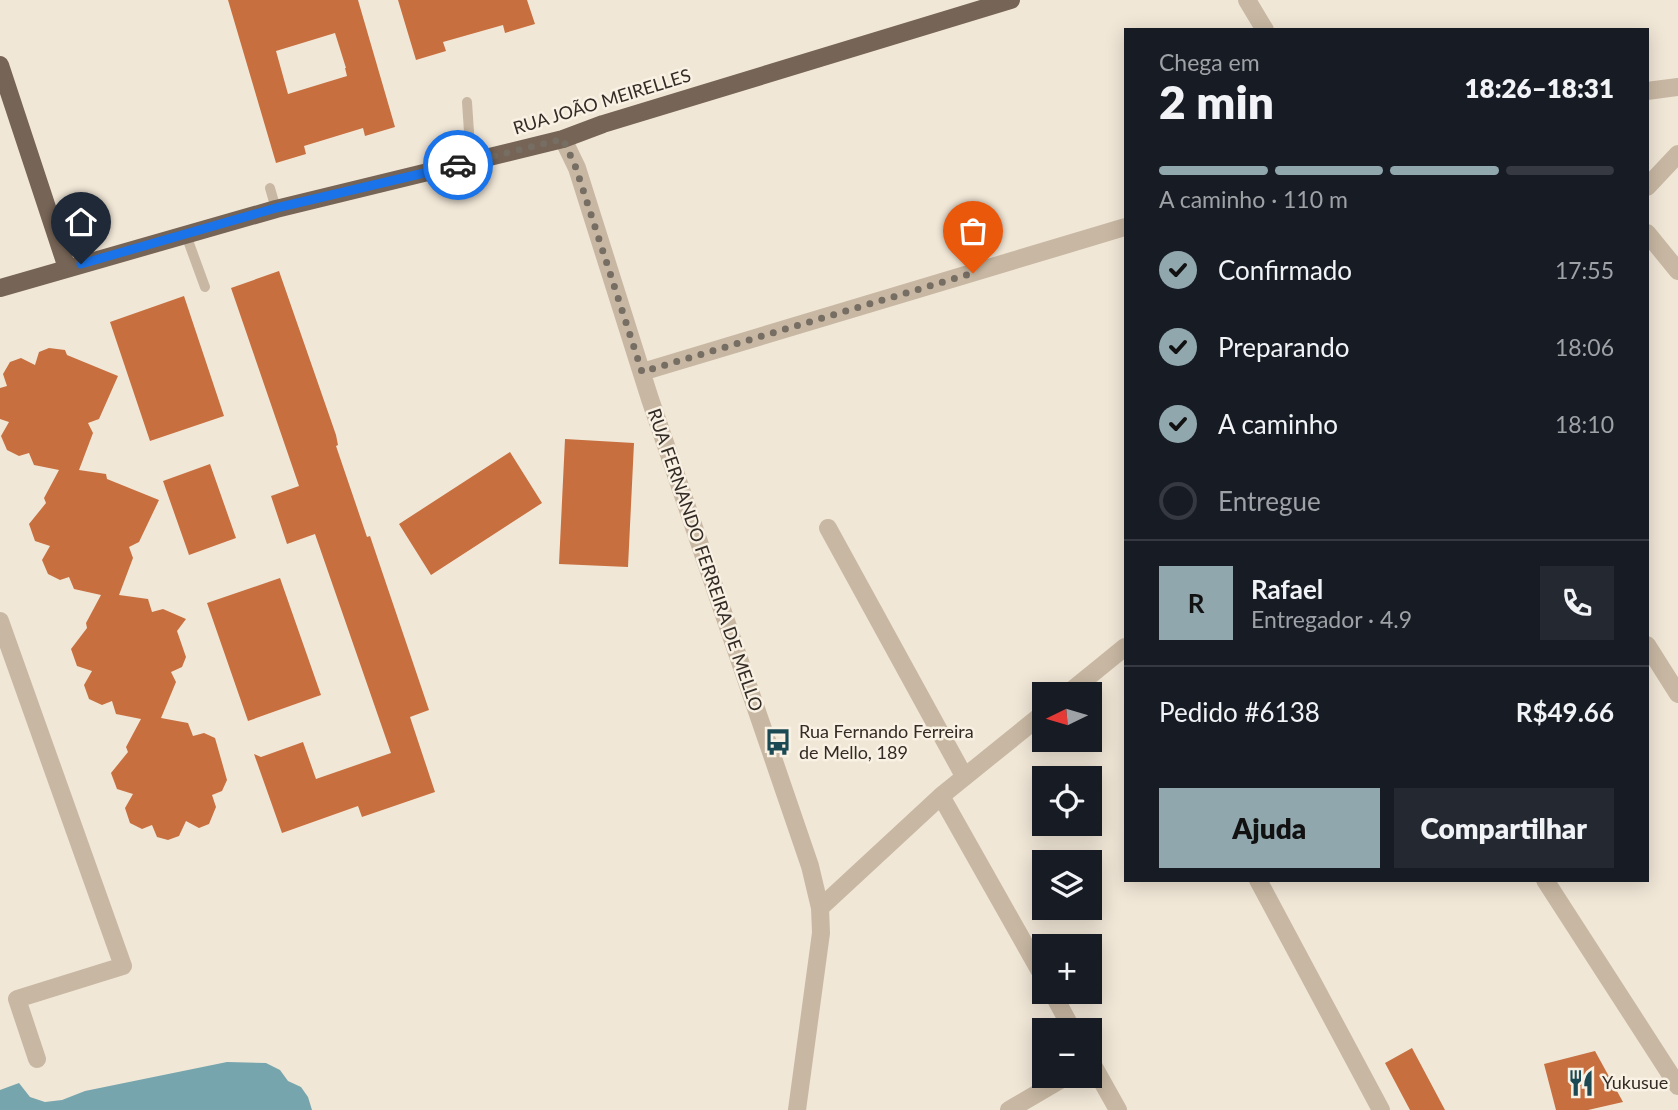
<!DOCTYPE html>
<html lang="pt">
<meta charset="utf-8">
<style>
body{margin:0;font-family:Lato,sans-serif;background:#242831;color:#f1f3f6;height:100vh;display:flex;flex-direction:column;font-size:26px;white-space:nowrap}
*{box-sizing:border-box;margin:0}
p{font-size:23px;color:#9ea1a6}
.icon{flex:none;width:38px;height:38px;fill:none;stroke:currentColor;stroke-width:2;stroke-linecap:round;stroke-linejoin:round}
.map{position:relative;flex:1;overflow:hidden}
.details{position:absolute;left:1124px;top:28px;width:525px;height:854px;display:flex;flex-direction:column;background:#171b24;border-radius:0px;box-shadow:0 4px 18px #0003}
.details>*{flex:none}
.needle{width:46px;rotate:265deg}
.buttons{position:absolute;left:1032px;top:682px;display:grid;gap:14px}
.buttons a{display:grid;place-items:center;width:70px;height:70px;border-radius:0px;background:#171b24;box-shadow:0 4px 18px #0003;font-size:35px}
.pin{position:absolute;display:grid;place-items:center;width:60px;height:60px;color:#fff;margin:-72px -30px;border-radius:50% 50% 50% 0;rotate:-45deg;box-shadow:0 0 7px #0007}
.pin .icon{rotate:45deg}
.courier{position:absolute;display:grid;place-items:center;width:70px;height:70px;margin:-35px;border:5px solid #1a73e8;border-radius:50%;background:#fff;color:#222;box-shadow:0 2px 9px #0007}
.summary em{font-style:normal;font-weight:800}
.summary div{display:flex;flex-direction:column-reverse}
.summary{display:flex;align-items:center;justify-content:space-between;height:119px;padding:0 35px}
h1{font-size:46px;font-weight:800;line-height:52px}
.bar{display:grid;grid-template-columns:repeat(4,1fr);gap:10px 7px;align-content:center;height:84px;padding:0 35px}
.bar i{height:9px;border-radius:5px;background:#363941}
.bar .current{background:#91a7ae}
.bar p{grid-column:span 4}
.line{display:flex;align-items:center;gap:18px;padding:0 35px;border-top:2px solid #363941}
.line div{flex:1}
.round{display:grid;place-items:center;flex:none;width:74px;height:74px;border-radius:0px;background:#242831}
ol{padding:0 35px;list-style:none}
li{display:flex;align-items:center;gap:21px;height:77px}
li p{margin-inline-start:auto}
li .icon{padding:7px;border-radius:50%;background:#91a7ae;color:#111;stroke-width:4}
li:last-child{color:#9ea1a6}
li i{width:38px;height:38px;border:4px solid #363941;border-radius:50%}
.action{display:flex;gap:14px;margin-top:auto;padding:14px 35px}
.action a{flex:1;height:80px;border-radius:0px;background:#91a7ae;color:#111;font-size:28px;font-weight:800;line-height:80px;text-align:center}
.action a+a{background:#242831;color:#f1f3f6}
.map>svg:first-child{display:block}
.water{fill:#76a5ae}
.building{fill:#c76f3f;fill-rule:evenodd}
.lines{fill:none;stroke-linecap:round;stroke-linejoin:round}
.lane{stroke:#c8b8a3;stroke-width:10}
.street{stroke:#c8b8a3;stroke-width:18}
.primary{stroke:#766456;stroke-width:18}
.done{stroke:#766d63;stroke-width:7;stroke-dasharray:0 12.6}
.route{stroke:#1a73e8;stroke-width:9}
.labels{text-anchor:middle;stroke-width:5;stroke-linejoin:round;paint-order:stroke}
.street-label{font-size:18px;fill:#332b25;stroke:#f9f1e3}
.poi-label{font-size:18px;fill:#332b25;stroke:#f9f1e3;text-anchor:start}
</style>
<div class="map">
<svg width="1678" height="1110" viewBox="0 0 1678 1110">
<rect width="100%" height="100%" fill="#f1e7d7"/>
<path class="water" d="M 227,1062 L 266,1063 L 280,1070 L 288,1081 L 301,1087 L 308,1097 L 312,1110 L 0,1110 L 0,1090 L 19,1083 L 30,1097 L 45,1102 L 62,1100 L 85,1091 Z"/>
<path class="building" d="M 228,0 L 358,0 L 395,127 L 365,136 L 363,128 L 304,146 L 306,154 L 276,163 ZM 335,33 L 346,68 L 345,68 L 347,76 L 288,94 L 276,51 Z
M 398,0 L 527,0 L 535,24 L 505,33 L 503,25 L 443,42 L 446,51 L 416,60 Z
M 279,271 L 336,435 L 338,445 L 336,446 L 367,537 L 370,536 L 429,710 L 410,717 L 435,792 L 362,817 L 358,806 L 282,833 L 254,754 L 261,757 L 303,742 L 316,779 L 391,753 L 315,534 L 287,544 L 271,496 L 299,486 L 231,288 Z
M 184,296 L 224,416 L 150,441 L 110,322 Z
M 49,348 L 65,350 L 67,355 L 118,376 L 99,419 L 88,423 L 93,433 L 79,470 L 106,474 L 107,479 L 159,500 L 139,542 L 129,547 L 133,558 L 119,595 L 148,599 L 152,612 L 163,609 L 186,619 L 177,631 L 186,657 L 182,667 L 171,672 L 176,682 L 161,718 L 188,723 L 193,736 L 204,733 L 215,738 L 227,780 L 222,791 L 212,795 L 216,807 L 209,824 L 199,828 L 186,821 L 179,836 L 168,840 L 157,837 L 152,825 L 142,829 L 130,823 L 125,808 L 133,794 L 117,789 L 111,773 L 128,752 L 126,747 L 141,719 L 116,714 L 112,701 L 102,705 L 89,699 L 84,685 L 92,671 L 77,666 L 71,649 L 87,628 L 86,623 L 101,595 L 74,589 L 69,577 L 60,580 L 48,574 L 42,560 L 50,546 L 35,541 L 29,524 L 46,503 L 44,498 L 59,470 L 34,465 L 29,453 L 19,456 L 7,450 L 1,436 L 9,422 L 0,419 L 0,388 L 7,386 L 3,374 L 10,362 L 21,358 L 35,365 L 39,352 Z
M 565,439 L 634,443 L 628,567 L 559,564 Z
M 510,452 L 542,503 L 431,575 L 399,524 Z
M 210,464 L 236,538 L 189,555 L 163,481 Z
M 280,578 L 321,695 L 248,721 L 207,603 Z
M 1412,1048 L 1445,1110 L 1410,1110 L 1385,1063 Z
M 1595,1051 L 1623,1102 L 1588,1110 L 1556,1110 L 1544,1064 Z"/>
<g class="lines">
<path class="lane" d="M 467,102 L 471,162
M 270,188 L 276,209
M 186,235 L 205,287"/>
<path class="street" d="M 1247,0 L 1265,30
M 1647,91 L 1678,87
M 563,139 L 577,168 L 650,399 L 810,866 L 820,908 L 821,933 L 797,1110
M 1647,187 L 1678,154
M 1647,233 L 1678,271
M 642,372 L 1125,227
M 828,528 L 964,776
M 0,621 L 123,966 L 17,999 L 37,1059
M 1647,645 L 1678,694
M 1066,695 L 1125,647
M 941,796 L 1045,980
M 1258,880 L 1381,1110
M 1545,880 L 1678,1086
M 820,908 L 941,796 L 1045,712
M 1052,992 L 1073,1031
M 1090,1060 L 1118,1110
M 1009,1110 L 1067,1076"/>
<path class="primary" d="M 0,65 L 67,268
M 0,288 L 276,209 L 563,139 L 603,124 L 1011,0"/>
</g>
<g class="lines">
<path class="done" d="M 458,165 L 563,139 L 576,168 L 642,372 L 973,273"/>
<path class="route" d="M 81,264 L 276,208 L 458,165"/>
</g>
<defs>
<symbol id="bus-bare" viewBox="-9 -9 18 18"><path d="M-5-6H5V4H4V6H2V4H-2V6H-4V4H-5ZM-3.5-4V0h7V-4ZM-3.5 1.2v1.5H-2V1.2ZM2 1.2v1.5H3.5V1.2Z" fill="#1b4a55" stroke="#f9f1e3" stroke-width="2.5" paint-order="stroke"/></symbol>
<symbol id="restaurant-bare" viewBox="-9 -9 18 18"><path d="M-5-6h1v4h1v-4h1v4h1v-4h1v5L-1.5 .5V6h-2V.5L-5-1ZM5-6V6H3V1.5H1.5Q1.5-4 5-6Z" fill="#1b4a55" stroke="#f9f1e3" stroke-width="2.5" paint-order="stroke"/></symbol>
</defs>
<g fill-rule="evenodd">
<use href="#bus-bare" x="759" y="723" width="38" height="38"/>
<use href="#restaurant-bare" x="1562" y="1064" width="38" height="38"/>
</g>
<g class="labels">
<g class="street-label">
<text transform="translate(602 102) rotate(-17)" y="6">RUA JOÃO MEIRELLES</text>
<text transform="translate(705 560) rotate(71)" y="6">RUA FERNANDO FERREIRA DE MELLO</text>
</g>
<g class="poi-label">
<text x="799" y="738">Rua Fernando Ferreira<tspan x="799" dy="21">de Mello, 189</tspan></text>
<text x="1602" y="1089">Yukusue</text>
</g>
</g>
</svg>
<div class="buttons">
<a><svg class="needle" viewBox="-14 -14 28 28"><path d="M0-13l5 13h-10z" fill="#e53935"/><path d="M0 13l5-13h-10z" fill="#9ea1a6"/></svg></a>
<a><svg class="icon" aria-label="locate" viewBox="0 0 24 24"><circle cx="12" cy="12" r="6"/><path d="M12 2v4M12 18v4M2 12h4M18 12h4"/></svg></a>
<a><svg class="icon" aria-label="layers" viewBox="0 0 24 24"><path d="M12 4l9 5-9 5-9-5zM3 14l9 5 9-5"/></svg></a>
<a>+</a>
<a>−</a>
</div>
<div class="pin" style="left:973px;top:273px;background:#ea580c"><svg class="icon" aria-label="bag" viewBox="0 0 24 24"><path d="M5 8h14l-1 12H6zM9 8a3 3 0 0 1 6 0"/></svg></div>
<div class="pin" style="left:81px;top:264px;background:#1f2937"><svg class="icon" aria-label="home" viewBox="0 0 24 24"><path d="M3 11l9-7 9 7M6 9v11h12V9"/></svg></div>
<div class="courier" style="left:458px;top:165px"><svg class="icon" aria-label="car" viewBox="0 0 24 24"><path d="M5 17H2v-5l4-1 3-4h7l3 4 3 1v5h-3M9 17h6M6 11h13"/><circle cx="7" cy="17" r="2"/><circle cx="17" cy="17" r="2"/></svg></div>
<section class="details">
<div class="summary"><div><h1>2 min</h1><p>Chega em</p></div><em>18:26–18:31</em></div>
<div class="bar"><i class="current"></i><i class="current"></i><i class="current"></i><i></i><p>A caminho · 110 m</p></div>
<ol>
<li><svg class="icon" aria-label="check" viewBox="0 0 24 24"><path d="M5 12l5 5 9-10"/></svg>Confirmado<p>17:55</p></li>
<li><svg class="icon" aria-label="check" viewBox="0 0 24 24"><path d="M5 12l5 5 9-10"/></svg>Preparando<p>18:06</p></li>
<li><svg class="icon" aria-label="check" viewBox="0 0 24 24"><path d="M5 12l5 5 9-10"/></svg>A caminho<p>18:10</p></li>
<li><i></i>Entregue</li>
</ol>
<div class="line" style="height:126px"><b class="round" style="background:#91a7ae;color:#111">R</b><div><b>Rafael</b><p>Entregador · 4.9</p></div><a class="round"><svg class="icon" aria-label="phone" viewBox="0 0 24 24"><path d="M5 4h4l2 5-3 2q2 4 5 5l2-3 5 2v4C11 20 4 13 5 4z"/></svg></a></div>
<div class="line" style="height:91px"><div>Pedido #6138</div><b>R$49.66</b></div>
<div class="action"><a>Ajuda</a><a>Compartilhar</a></div>
</section>
</div>
